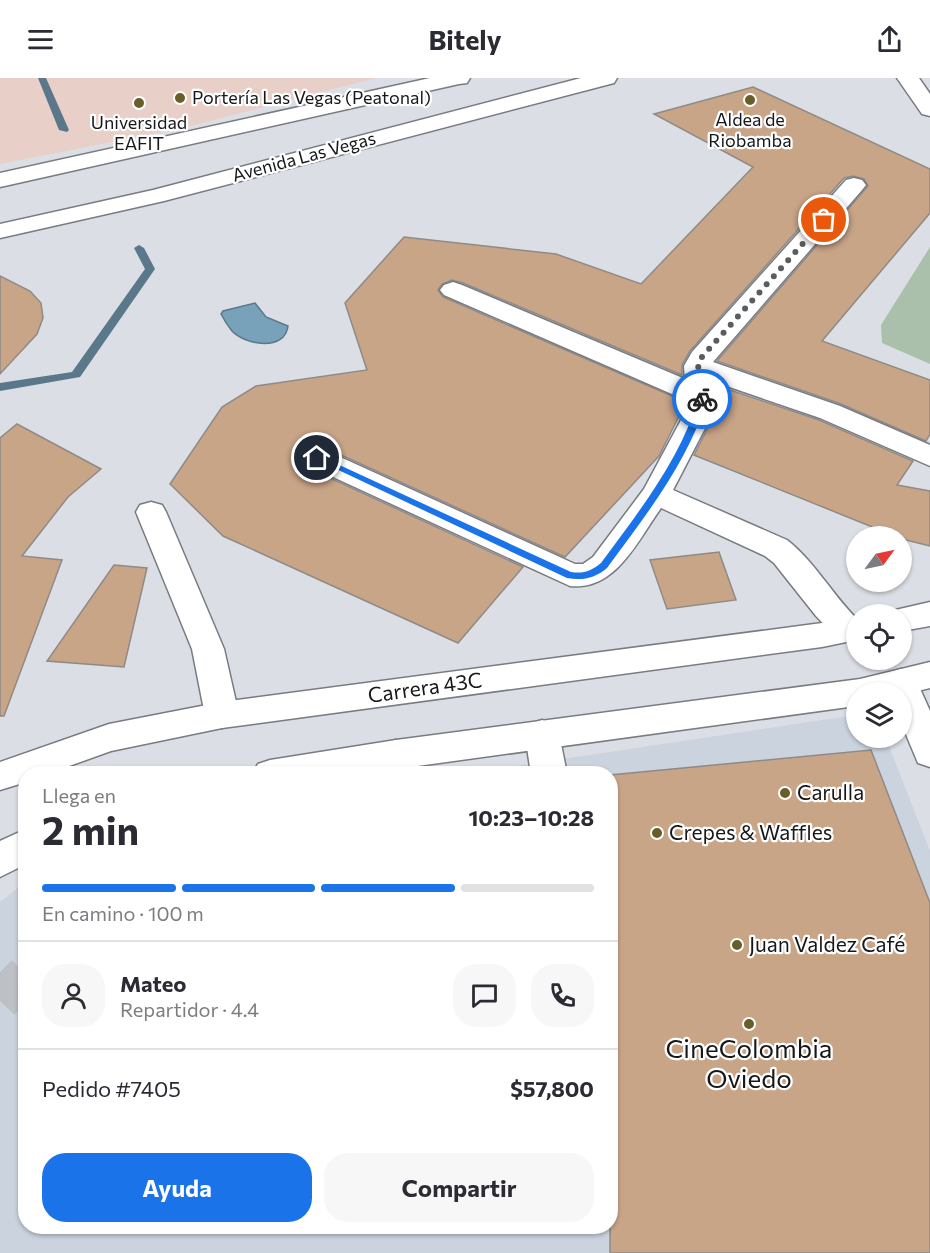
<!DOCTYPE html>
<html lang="es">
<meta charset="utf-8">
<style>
body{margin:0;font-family:Commissioner,sans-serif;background:#f7f7f7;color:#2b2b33;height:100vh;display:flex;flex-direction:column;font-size:22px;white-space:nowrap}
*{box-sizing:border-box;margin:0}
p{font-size:20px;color:#7c7c81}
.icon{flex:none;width:33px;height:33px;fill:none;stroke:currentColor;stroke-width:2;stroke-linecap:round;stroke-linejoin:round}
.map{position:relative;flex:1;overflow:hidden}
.drawer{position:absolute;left:18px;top:688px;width:600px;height:468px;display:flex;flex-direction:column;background:#fff;border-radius:24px;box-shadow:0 2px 4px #0004}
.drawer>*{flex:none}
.needle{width:39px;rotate:57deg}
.tools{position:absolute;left:846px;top:448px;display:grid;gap:12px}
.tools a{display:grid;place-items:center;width:66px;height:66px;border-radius:50%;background:#fff;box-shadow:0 2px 4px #0004;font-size:30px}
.pin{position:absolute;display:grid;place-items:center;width:51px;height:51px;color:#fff;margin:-26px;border:3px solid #fff;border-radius:50%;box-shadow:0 2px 6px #0007}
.courier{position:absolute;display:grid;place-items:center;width:60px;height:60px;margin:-30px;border:4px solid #1a73e8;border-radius:50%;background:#fff;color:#222;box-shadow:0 2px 8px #0007}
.head em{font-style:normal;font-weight:700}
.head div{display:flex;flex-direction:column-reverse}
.head{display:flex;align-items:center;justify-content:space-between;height:102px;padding:0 24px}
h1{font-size:39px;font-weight:700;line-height:45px}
.bar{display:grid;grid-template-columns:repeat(4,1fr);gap:9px 6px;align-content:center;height:72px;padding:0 24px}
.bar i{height:8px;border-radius:4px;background:#e1e1e2}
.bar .active{background:#1a73e8}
.bar p{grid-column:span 4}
.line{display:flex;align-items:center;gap:15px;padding:0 24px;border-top:2px solid #e1e1e2}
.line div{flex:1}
.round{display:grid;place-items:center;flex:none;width:63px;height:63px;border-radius:24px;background:#f7f7f7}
.cta{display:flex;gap:12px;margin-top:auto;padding:12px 24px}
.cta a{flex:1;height:69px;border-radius:24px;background:#1a73e8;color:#fff;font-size:24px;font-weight:700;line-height:69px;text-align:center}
.cta a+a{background:#f7f7f7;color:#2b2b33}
header{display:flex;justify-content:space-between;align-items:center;height:78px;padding:0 24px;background:#fff;font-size:27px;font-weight:700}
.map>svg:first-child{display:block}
.built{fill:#cbd3df}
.education{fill:#e8cfc7}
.green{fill:#aac0ab}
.water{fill:#77a2ba;stroke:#5a788a;stroke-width:1.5}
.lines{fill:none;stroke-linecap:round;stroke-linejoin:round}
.stream{fill:#5a788a;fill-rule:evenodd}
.building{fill:#c9a588;stroke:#8f8a86;stroke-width:1.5}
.minor-tunnel{stroke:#bdc1c6;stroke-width:40;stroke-dasharray:40 20;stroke-linecap:butt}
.minor-casing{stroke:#787b80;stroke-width:3}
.major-casing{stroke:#787b80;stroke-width:3}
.minor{fill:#fff;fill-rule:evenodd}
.major{fill:#fff;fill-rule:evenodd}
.route{fill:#1a73e8}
.done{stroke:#5a5d60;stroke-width:6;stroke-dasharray:0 10.8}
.poi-dot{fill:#695d2a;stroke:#fff;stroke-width:2}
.labels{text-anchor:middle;stroke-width:4.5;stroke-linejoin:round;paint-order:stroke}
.far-poi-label{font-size:18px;fill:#151719;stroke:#fff}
.far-street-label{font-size:18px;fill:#151719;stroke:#fff}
.street-label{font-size:21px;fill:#151719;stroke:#fff}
.poi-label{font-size:21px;fill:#151719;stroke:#fff;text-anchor:start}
.near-poi-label{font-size:26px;fill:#151719;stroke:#fff}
</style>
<header><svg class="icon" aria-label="menu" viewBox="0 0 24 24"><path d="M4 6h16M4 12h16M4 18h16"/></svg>Bitely<svg class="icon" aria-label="share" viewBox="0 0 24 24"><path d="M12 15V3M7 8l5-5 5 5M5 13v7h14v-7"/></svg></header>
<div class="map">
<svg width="930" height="1175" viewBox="0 0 930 1175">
<rect width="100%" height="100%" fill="#dbdfe5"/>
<path class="built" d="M 856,637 L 856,660 L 886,660 L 930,773 L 930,1175 L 0,1175 L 0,824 L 25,804 L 26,1149 L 610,1149 L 610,696 L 463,696 Z"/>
<path class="education" d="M 0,0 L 376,0 L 183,50 L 0,86 Z"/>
<path class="green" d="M 930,169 L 930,286 L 882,265 L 881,247 Z"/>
<path class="water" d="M 255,225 L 266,239 L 288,248 C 285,274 245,267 232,253 C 228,248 224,242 221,236 L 223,233 Z"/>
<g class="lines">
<path class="stream" d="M 38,0 L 46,0 L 69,52 L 67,54 L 59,52 Z
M 139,167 L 144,170 L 155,191 L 80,299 L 0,313 L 0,305 L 72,294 L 145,191 L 134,170 Z"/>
</g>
<path class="building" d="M 753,9 L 930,91 L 930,135 L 822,263 L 930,302 L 930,356 L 926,363 L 841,326 L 717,283 L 868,108 L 864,101 L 853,98 L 844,100 L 690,273 L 682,287 L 682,297 L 463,205 L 452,202 L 442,206 L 438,212 L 443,219 L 686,324 L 659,378 L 565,479 L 328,371 L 316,368 L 305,372 L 301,381 L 306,389 L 523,489 L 458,565 L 223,458 L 170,406 L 222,329 L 256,308 L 367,292 L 345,225 L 404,159 L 556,176 L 641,206 L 753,89 L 654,36 Z
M 0,198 L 30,213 L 41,225 L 43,240 L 37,256 L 0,296 Z
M 715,307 L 819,342 L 913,383 L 897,407 L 930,413 L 930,468 L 902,461 L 694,377 L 718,330 L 719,318 Z
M 17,346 L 101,391 L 68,419 L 22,478 L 62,482 L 4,638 L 0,638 L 0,360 Z
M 719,474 L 736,522 L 667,531 L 650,482 Z
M 114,487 L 147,490 L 124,589 L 47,583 Z
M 871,672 L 930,825 L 930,1175 L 610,1175 L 610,697 Z"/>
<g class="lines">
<path class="minor-tunnel" d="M 0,923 L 26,896"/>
<defs>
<path id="minor" d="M 854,100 L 862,102 L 866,107 L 862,112 L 713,284 L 840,328 L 930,367 L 930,388 L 820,340 L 712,303 L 717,319 L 716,329 L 673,412 L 787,462 C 814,483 832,516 856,540 L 856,562 L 849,564 L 838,561 L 816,538 L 774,485 L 765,478 L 661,430 C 638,462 616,513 570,508 L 307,387 L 303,380 L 307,373 L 317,370 L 327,373 L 575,486 L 583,486 L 593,479 L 644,411 L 688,329 L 688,323 L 444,217 L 440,212 L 444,207 L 453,204 L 462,207 L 685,301 L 684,288 L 692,274 L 846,102 Z
M 151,424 L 162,427 L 166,434 L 224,571 L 239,637 L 234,646 L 222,650 L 210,646 L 205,637 L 192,571 L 136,434 L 140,427 Z
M 901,591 L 913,595 L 930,633 L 930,689 L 918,685 L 902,647 L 902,615 L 889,615 L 884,604 L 889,595 Z
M 542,642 L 554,646 L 559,656 L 567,696 L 531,696 L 525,656 L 530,646 Z
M 396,662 L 408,666 L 413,676 L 417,696 L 381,696 L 379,676 L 384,666 Z"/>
<path id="major" d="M 430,0 L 470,0 L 467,5 L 459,6 L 0,109 L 0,95 Z
M 581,0 L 617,0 L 614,5 L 164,123 L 0,160 L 0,146 L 153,112 Z
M 897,0 L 919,0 L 930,16 L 930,38 L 922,36 Z
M 930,524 L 930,548 L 902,553 L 902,537 L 888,537 L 891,533 Z
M 856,538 L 856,562 L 822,569 L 222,650 L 111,673 L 47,696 L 26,696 L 26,704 L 0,712 L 0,684 L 109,646 L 222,624 L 822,545 Z
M 930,584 L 930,610 L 902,617 L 902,615 L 856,615 L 856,628 L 359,696 L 252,696 L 258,686 L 270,682 L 396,662 L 860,601 Z
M 26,751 L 26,786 L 0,799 L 0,763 Z"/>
</defs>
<use href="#minor" class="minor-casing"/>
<use href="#major" class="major-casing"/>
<use href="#minor" class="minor"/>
<use href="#major" class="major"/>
</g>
<path class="route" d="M 702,318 L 707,321 C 690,381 644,440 607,490 C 595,500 583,503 567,500 L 313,380 L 320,378 L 571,494 C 584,496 591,493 601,485 C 637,436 681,381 698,321 Z"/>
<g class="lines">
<path class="done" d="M 702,321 C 701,306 694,295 701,280 L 824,142"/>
</g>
<g class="poi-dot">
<circle cx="180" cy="20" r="6"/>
<circle cx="750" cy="22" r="6"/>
<circle cx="139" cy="25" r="6"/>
<circle cx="785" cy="715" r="6"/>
<circle cx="657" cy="755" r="6"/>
<circle cx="737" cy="867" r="6"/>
<circle cx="749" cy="946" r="6"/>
</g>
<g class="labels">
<g class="far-poi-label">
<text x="192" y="26" text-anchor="start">Portería Las Vegas (Peatonal)</text>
<text x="750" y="48">Aldea de<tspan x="750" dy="21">Riobamba</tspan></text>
<text x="139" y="51">Universidad<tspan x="139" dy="21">EAFIT</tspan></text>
</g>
<g class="far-street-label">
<text transform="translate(304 79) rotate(-15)" y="6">Avenida Las Vegas</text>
</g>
<g class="street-label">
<text transform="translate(425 610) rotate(-8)" y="7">Carrera 43C</text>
</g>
<g class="poi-label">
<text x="797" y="722">Carulla</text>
<text x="669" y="762">Crepes &amp; Waffles</text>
<text x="749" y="874">Juan Valdez Café</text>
</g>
<g class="near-poi-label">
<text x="749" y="980">CineColombia<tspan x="749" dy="30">Oviedo</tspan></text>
</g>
</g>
</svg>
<div class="tools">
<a><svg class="needle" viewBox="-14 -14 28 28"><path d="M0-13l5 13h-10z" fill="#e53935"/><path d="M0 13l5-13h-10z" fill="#7c7c81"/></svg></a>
<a><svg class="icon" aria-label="locate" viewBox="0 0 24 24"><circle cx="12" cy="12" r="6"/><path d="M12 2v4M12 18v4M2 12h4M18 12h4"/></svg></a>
<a><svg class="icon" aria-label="layers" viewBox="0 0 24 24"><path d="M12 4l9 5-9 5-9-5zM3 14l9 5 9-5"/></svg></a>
</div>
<div class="pin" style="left:824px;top:142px;background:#ea580c"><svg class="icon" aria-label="bag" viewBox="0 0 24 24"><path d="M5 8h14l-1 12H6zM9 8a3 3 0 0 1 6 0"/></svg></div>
<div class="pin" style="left:317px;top:380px;background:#1f2937"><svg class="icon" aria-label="home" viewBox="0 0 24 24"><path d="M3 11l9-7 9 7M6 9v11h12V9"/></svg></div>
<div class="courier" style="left:702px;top:321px"><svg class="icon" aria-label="bike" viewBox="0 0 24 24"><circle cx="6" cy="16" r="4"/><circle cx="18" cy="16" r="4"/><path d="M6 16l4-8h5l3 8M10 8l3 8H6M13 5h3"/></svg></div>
<section class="drawer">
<div class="head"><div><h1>2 min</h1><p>Llega en</p></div><em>10:23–10:28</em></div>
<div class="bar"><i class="active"></i><i class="active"></i><i class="active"></i><i></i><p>En camino · 100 m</p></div>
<div class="line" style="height:108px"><a class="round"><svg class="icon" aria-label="person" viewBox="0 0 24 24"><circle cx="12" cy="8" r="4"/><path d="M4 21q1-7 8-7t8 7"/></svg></a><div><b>Mateo</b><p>Repartidor · 4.4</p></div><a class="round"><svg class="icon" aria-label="chat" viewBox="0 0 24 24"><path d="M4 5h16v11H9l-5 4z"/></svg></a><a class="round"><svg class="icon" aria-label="phone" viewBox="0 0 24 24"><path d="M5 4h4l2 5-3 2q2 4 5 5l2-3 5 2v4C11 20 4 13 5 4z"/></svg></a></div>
<div class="line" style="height:78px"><div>Pedido #7405</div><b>$57,800</b></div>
<div class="cta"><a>Ayuda</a><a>Compartir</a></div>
</section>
</div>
